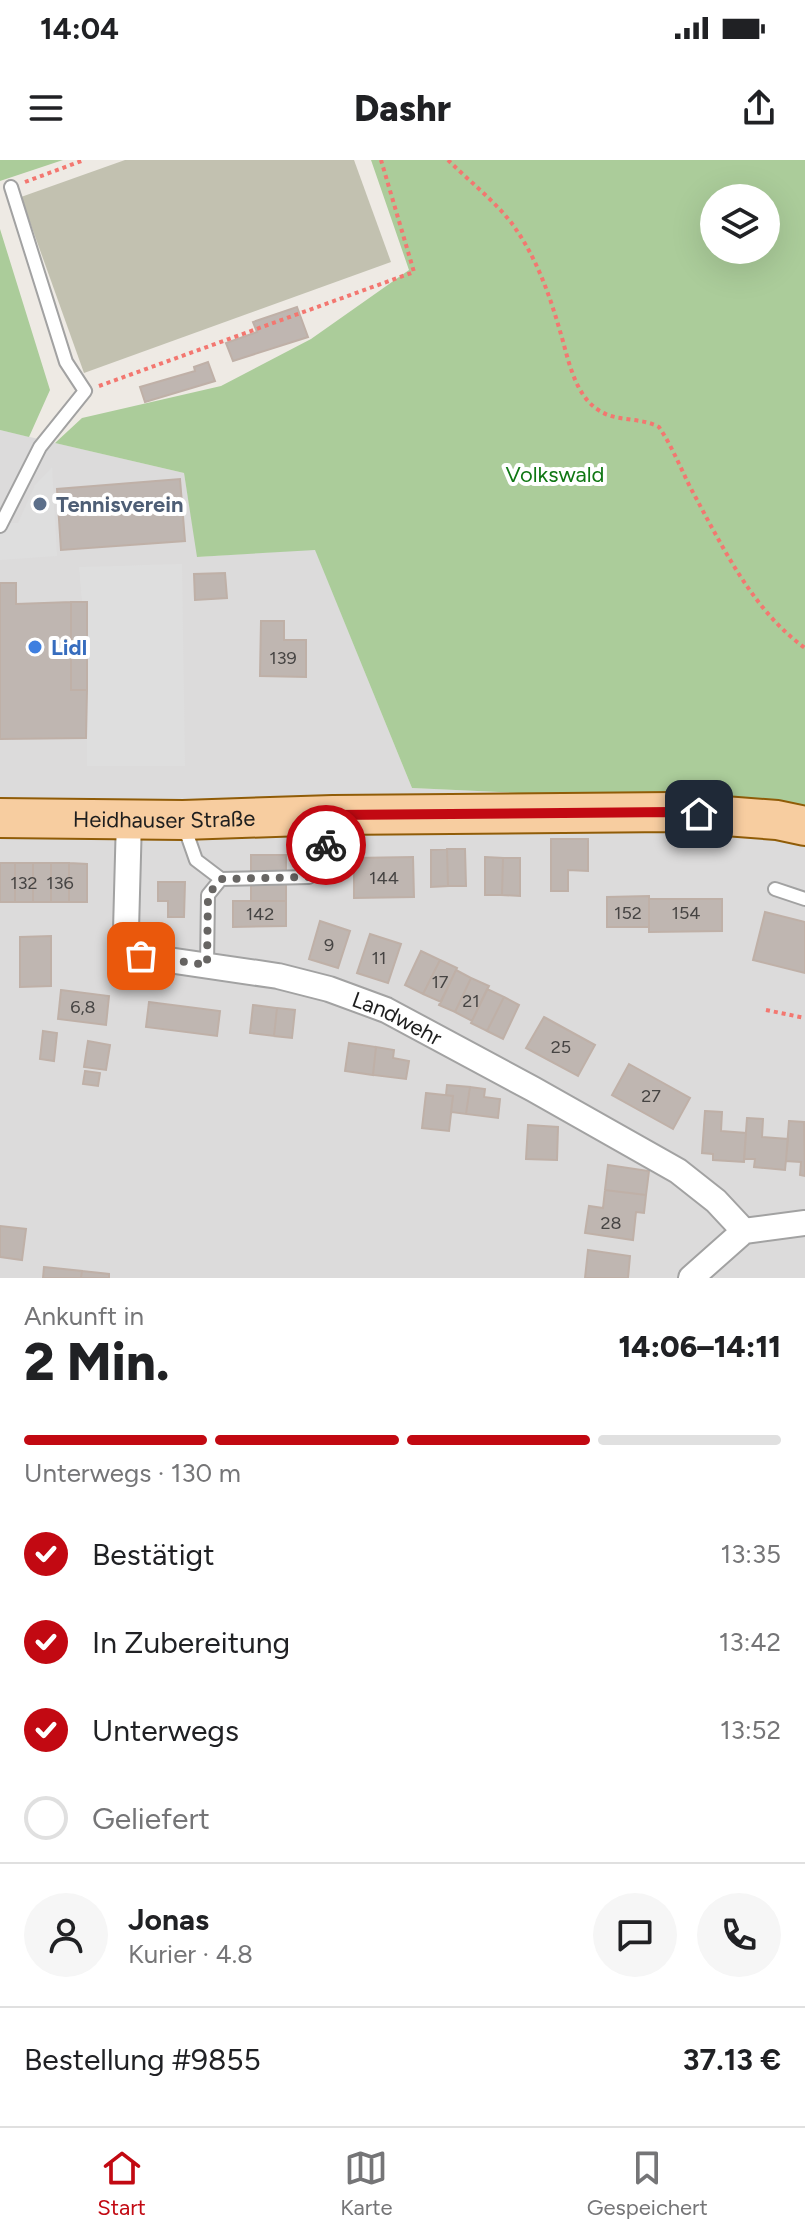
<!DOCTYPE html>
<html lang="de">
<meta charset="utf-8">
<style>
body{margin:0;font-family:Figtree,sans-serif;background:#f6f6f6;color:#202124;height:100vh;display:flex;flex-direction:column;font-size:30px;white-space:nowrap}
*{box-sizing:border-box;margin:0}
p{font-size:26px;color:#757577}
.icon{flex:none;width:44px;height:44px;fill:none;stroke:currentColor;stroke-width:2;stroke-linecap:round;stroke-linejoin:round}
.map{position:relative;height:1118px;overflow:hidden}
.drawer{display:flex;flex-direction:column;background:#fff;flex:1}
.drawer>*{flex:none}
.buttons{position:absolute;left:700px;top:24px;display:grid;gap:16px}
.buttons a{display:grid;place-items:center;width:80px;height:80px;border-radius:50%;background:#fff;box-shadow:0 8px 32px #0002;font-size:40px}
.pin{position:absolute;display:grid;place-items:center;width:68px;height:68px;color:#fff;margin:-34px;border-radius:16px;box-shadow:0 4px 12px #0006}
.courier{position:absolute;display:grid;place-items:center;width:80px;height:80px;margin:-40px;border:6px solid #c20912;border-radius:50%;background:#fff;color:#222;box-shadow:0 2px 10px #0007}
.head em{font-style:normal;font-weight:800}
.head div{display:flex;flex-direction:column-reverse}
.head{display:flex;align-items:center;justify-content:space-between;height:136px;padding:0 24px}
h1{font-size:52px;font-weight:800;line-height:60px}
.bar{display:grid;grid-template-columns:repeat(4,1fr);gap:12px 8px;align-content:center;height:96px;padding:0 24px}
.bar i{height:10px;border-radius:6px;background:#e0e0e0}
.bar .on{background:#c20912}
.bar p{grid-column:span 4}
.line{display:flex;align-items:center;gap:20px;padding:0 24px;border-top:2px solid #e0e0e0}
.line div{flex:1}
.round{display:grid;place-items:center;flex:none;width:84px;height:84px;border-radius:42px;background:#f6f6f6}
ol{padding:0 24px;list-style:none}
li{display:flex;align-items:center;gap:24px;height:88px}
li p{margin-inline-start:auto}
li .icon{padding:8px;border-radius:50%;background:#c20912;color:#fff;stroke-width:4}
li:last-child{color:#757577}
li i{width:44px;height:44px;border:4px solid #e0e0e0;border-radius:50%}
.status{display:flex;justify-content:space-between;align-items:center;height:56px;padding:0 40px;background:#fff;direction:ltr}
.status svg{height:22px;fill:currentColor}
header{display:flex;justify-content:space-between;align-items:center;height:104px;padding:0 24px;background:#fff;font-size:36px;font-weight:800}
.menu{display:flex;justify-content:space-around;align-items:center;height:112px;border-top:2px solid #e0e0e0;background:#fff;font-size:22px;color:#757577}
.menu a{display:grid;justify-items:center;gap:4px}
.menu .on{color:#c20912}
.map>svg:first-child{display:block}
.residential{fill:#dcdbdb}
.construction{fill:#c2c1b0}
.forest{fill:#abcc9a;fill-rule:evenodd}
.parking{fill:#dedede}
.building{fill:#bfb6b1;stroke:#bfb0a7;stroke-width:2}
.lines{fill:none;stroke-linecap:round;stroke-linejoin:round}
.service-casing{stroke:#a2a2a2;stroke-width:16}
.minor-casing{stroke:#a2a2a2;stroke-width:28}
.primary-casing{stroke:#905c07;stroke-width:42}
.path{stroke:#f37770;stroke-width:4;stroke-dasharray:4 4;stroke-linecap:butt}
.service{stroke:#fff;stroke-width:12}
.minor{stroke:#fff;stroke-width:24}
.primary{stroke:#f7cda0;stroke-width:38}
.done{stroke:#676563;stroke-width:8;stroke-dasharray:0 14.4}
.route{stroke:#c20912;stroke-width:10}
.service-dot{fill:#5c6f8a;stroke:#fff;stroke-width:3}
.shop-dot{fill:#3f7fe0;stroke:#fff;stroke-width:3}
.labels{text-anchor:middle;stroke-width:8;stroke-linejoin:round;paint-order:stroke}
.number-label{font-size:18px;fill:#464443}
.park-label{font-size:22px;fill:#107714;stroke:#fff}
.service-label{font-size:22px;font-weight:bold;fill:#4e5e75;stroke:#fff;text-anchor:start}
.shop-label{font-size:22px;font-weight:bold;fill:#366cbe;stroke:#fff;text-anchor:start}
.street-label{font-size:22px;fill:#1e1e1e;stroke:#fff}
</style>
<div class="status"><b>14:04</b><svg viewBox="0 0 49 12"><path d="M0 12V9h3v3zM5 12V6h3v6zM10 12V3h3v9zM15 12V0h3v12zM26 1h20v11H26zM47 4h2v5h-2z"/></svg></div>
<header><svg class="icon" aria-label="menu" viewBox="0 0 24 24"><path d="M4 6h16M4 12h16M4 18h16"/></svg>Dashr<svg class="icon" aria-label="share" viewBox="0 0 24 24"><path d="M12 15V3M7 8l5-5 5 5M5 13v7h14v-7"/></svg></header>
<div class="map">
<svg width="805" height="1118" viewBox="0 0 805 1118">
<rect width="100%" height="100%" fill="#eeeae4"/>
<path class="residential" d="M 0,270 L 184,313 L 198,397 L 315,389 L 412,628 L 670,640 L 805,659 L 805,1118 L 0,1118 Z"/>
<path class="construction" d="M 125,0 L 354,0 L 391,102 L 84,213 L 21,37 Z"/>
<path class="forest" d="M 0,0 L 63,0 L 0,21 Z
M 371,0 L 805,0 L 805,659 L 670,640 L 412,628 L 315,390 L 197,397 L 184,313 L 55,283 L 82,258 L 221,226 L 311,179 L 409,110 ZM 714,38 L 766,38 L 766,90 L 714,90 Z
M 0,69 L 50,230 L 29,277 L 0,270 Z"/>
<path class="parking" d="M 52,307 L 57,396 L 0,400 L 0,363 L 18,363 L 35,325 Z
M 182,404 L 185,606 L 87,606 L 87,443 L 82,442 L 79,407 Z"/>
<path class="building" d="M 297,147 L 308,177 L 233,201 L 226,183 L 257,172 L 253,162 Z
M 208,202 L 215,221 L 145,242 L 140,227 L 195,211 L 194,207 Z
M 180,319 L 185,381 L 61,390 L 57,329 Z
M 225,413 L 227,438 L 195,440 L 194,414 Z
M 0,423 L 16,423 L 16,444 L 71,442 L 71,530 L 87,530 L 86,578 L 0,579 Z
M 71,442 L 87,442 L 87,530 L 71,530 Z
M 261,461 L 284,461 L 284,480 L 306,480 L 306,517 L 260,516 Z
M 551,679 L 588,679 L 588,711 L 568,710 L 568,731 L 551,731 Z
M 447,689 L 448,726 L 431,727 L 431,690 Z
M 447,689 L 465,689 L 466,726 L 448,726 Z
M 251,695 L 286,695 L 286,741 L 251,741 Z
M 413,697 L 414,737 L 354,738 L 354,698 Z
M 485,697 L 503,698 L 502,735 L 485,735 Z
M 503,698 L 520,698 L 520,736 L 502,735 Z
M 0,703 L 15,703 L 15,742 L 0,742 Z
M 15,703 L 33,703 L 33,742 L 15,742 Z
M 33,703 L 51,703 L 51,742 L 33,742 Z
M 51,703 L 69,703 L 69,742 L 51,742 Z
M 69,703 L 87,704 L 87,742 L 69,742 Z
M 158,722 L 185,722 L 184,757 L 168,757 L 168,741 L 158,741 Z
M 649,736 L 649,767 L 607,767 L 607,737 Z
M 649,739 L 722,739 L 722,771 L 649,772 Z
M 233,741 L 286,741 L 286,766 L 233,767 Z
M 765,752 L 805,762 L 805,813 L 753,800 Z
M 320,761 L 350,771 L 338,808 L 309,799 Z
M 370,774 L 401,784 L 388,823 L 357,813 Z
M 51,776 L 51,826 L 20,827 L 20,777 Z
M 421,791 L 440,800 L 423,834 L 405,825 Z
M 440,800 L 457,808 L 441,842 L 423,834 Z
M 456,810 L 471,818 L 455,852 L 439,845 Z
M 471,818 L 489,826 L 472,861 L 455,852 Z
M 487,829 L 504,837 L 487,871 L 471,863 Z
M 61,830 L 109,836 L 106,865 L 58,859 Z
M 504,837 L 519,845 L 503,879 L 487,871 Z
M 149,842 L 220,851 L 217,876 L 146,867 Z
M 253,845 L 277,848 L 274,876 L 250,873 Z
M 277,848 L 295,850 L 292,878 L 274,876 Z
M 544,857 L 595,885 L 578,916 L 526,888 Z
M 43,871 L 57,873 L 54,901 L 40,899 Z
M 88,881 L 110,885 L 106,910 L 84,907 Z
M 349,883 L 376,887 L 373,915 L 345,911 Z
M 376,887 L 394,890 L 393,898 L 409,901 L 406,919 L 373,915 Z
M 629,904 L 690,938 L 673,969 L 612,935 Z
M 85,911 L 100,913 L 98,926 L 83,924 Z
M 447,925 L 470,927 L 466,954 L 451,952 L 453,936 L 446,935 Z
M 470,927 L 485,929 L 484,937 L 500,939 L 498,958 L 466,954 Z
M 426,933 L 453,936 L 449,971 L 422,968 Z
M 705,951 L 722,952 L 721,971 L 746,973 L 744,1002 L 713,1000 L 713,994 L 702,993 Z
M 747,958 L 763,959 L 762,977 L 788,979 L 785,1010 L 754,1007 L 755,999 L 744,999 Z
M 789,961 L 804,962 L 805,1016 L 800,1015 L 801,1002 L 786,1001 Z
M 528,965 L 558,967 L 557,1000 L 526,999 Z
M 608,1005 L 649,1011 L 646,1035 L 605,1030 Z
M 605,1030 L 646,1035 L 644,1053 L 636,1052 L 633,1080 L 585,1073 L 589,1046 L 603,1048 Z
M 0,1066 L 26,1069 L 22,1100 L 0,1097 Z
M 588,1090 L 630,1096 L 628,1118 L 585,1118 Z
M 44,1107 L 82,1111 L 81,1118 L 43,1118 Z
M 82,1111 L 109,1114 L 109,1118 L 81,1118 Z"/>
<g class="lines">
<defs>
<path id="service" d="M 0,366 L 40,287 L 85,231 L 66,202 L 11,27
M 183,663 L 196,700 L 221,719 L 309,717 L 326,686 L 332,659
M 775,729 L 805,739
M 207,805 L 208,735 L 221,719"/>
<g id="minor">
<path id="s1" d="M 129,659 L 126,770 L 128,784 L 141,796 L 278,816 L 329,829 L 386,850 L 533,929 L 678,1011 L 716,1041 L 744,1071"/>
<path d="M 691,1118 L 744,1071 L 805,1063"/>
</g>
<g id="primary">
<path id="s2" d="M 0,658 L 183,660 L 333,655 L 672,652 L 777,660 L 805,666"/>
</g>
</defs>
<use href="#service" class="service-casing"/>
<use href="#minor" class="minor-casing"/>
<use href="#primary" class="primary-casing"/>
<path class="path" d="M 448,0 C 469,21 495,41 513,65 C 536,97 549,133 560,171 C 568,197 574,236 600,251 C 617,262 641,257 659,267 C 674,289 683,315 696,338 C 725,392 755,452 805,488
M 25,22 L 84,0
M 99,226 L 414,112 L 381,0
M 766,850 L 805,858"/>
<use href="#service" class="service"/>
<use href="#minor" class="minor"/>
<use href="#primary" class="primary"/>
</g>
<g class="lines">
<path class="done" d="M 141,796 L 207,805 L 208,735 L 221,719 L 309,717 L 326,685"/>
<path class="route" d="M 326,685 L 333,655 L 672,652 L 699,654"/>
</g>
<circle class="service-dot" cx="40" cy="344" r="8"/>
<circle class="shop-dot" cx="35" cy="487" r="8"/>
<g class="labels">
<g class="number-label">
<text x="283" y="504">139</text>
<text x="384" y="724">144</text>
<text x="24" y="729">132</text>
<text x="60" y="729">136</text>
<text x="628" y="759">152</text>
<text x="686" y="759">154</text>
<text x="260" y="760">142</text>
<text x="329" y="791">9</text>
<text x="379" y="804">11</text>
<text x="440" y="828">17</text>
<text x="471" y="847">21</text>
<text x="83" y="853">6,8</text>
<text x="561" y="893">25</text>
<text x="651" y="942">27</text>
<text x="611" y="1069">28</text>
</g>
<g class="park-label">
<text x="555" y="322">Volkswald</text>
</g>
<g class="service-label">
<text x="56" y="352">Tennisverein</text>
</g>
<g class="shop-label">
<text x="51" y="495">Lidl</text>
</g>
<g class="street-label">
<text dy="8" stroke="none"><textPath href="#s2" startOffset="164">Heidhauser Straße</textPath></text>
<text dy="8" stroke="none"><textPath href="#s1" startOffset="408">Landwehr</textPath></text>
</g>
</g>
</svg>
<div class="buttons">
<a><svg class="icon" aria-label="layers" viewBox="0 0 24 24"><path d="M12 4l9 5-9 5-9-5zM3 14l9 5 9-5"/></svg></a>
</div>
<div class="pin" style="left:141px;top:796px;background:#ea580c"><svg class="icon" aria-label="bag" viewBox="0 0 24 24"><path d="M5 8h14l-1 12H6zM9 8a3 3 0 0 1 6 0"/></svg></div>
<div class="pin" style="left:699px;top:654px;background:#1f2937"><svg class="icon" aria-label="home" viewBox="0 0 24 24"><path d="M3 11l9-7 9 7M6 9v11h12V9"/></svg></div>
<div class="courier" style="left:326px;top:685px"><svg class="icon" aria-label="bike" viewBox="0 0 24 24"><circle cx="6" cy="16" r="4"/><circle cx="18" cy="16" r="4"/><path d="M6 16l4-8h5l3 8M10 8l3 8H6M13 5h3"/></svg></div>
</div>
<section class="drawer">
<div class="head"><div><h1>2 Min.</h1><p>Ankunft in</p></div><em>14:06–14:11</em></div>
<div class="bar"><i class="on"></i><i class="on"></i><i class="on"></i><i></i><p>Unterwegs · 130 m</p></div>
<ol>
<li><svg class="icon" aria-label="check" viewBox="0 0 24 24"><path d="M5 12l5 5 9-10"/></svg>Bestätigt<p>13:35</p></li>
<li><svg class="icon" aria-label="check" viewBox="0 0 24 24"><path d="M5 12l5 5 9-10"/></svg>In Zubereitung<p>13:42</p></li>
<li><svg class="icon" aria-label="check" viewBox="0 0 24 24"><path d="M5 12l5 5 9-10"/></svg>Unterwegs<p>13:52</p></li>
<li><i></i>Geliefert</li>
</ol>
<div class="line" style="height:144px"><a class="round"><svg class="icon" aria-label="person" viewBox="0 0 24 24"><circle cx="12" cy="8" r="4"/><path d="M4 21q1-7 8-7t8 7"/></svg></a><div><b>Jonas</b><p>Kurier · 4.8</p></div><a class="round"><svg class="icon" aria-label="chat" viewBox="0 0 24 24"><path d="M4 5h16v11H9l-5 4z"/></svg></a><a class="round"><svg class="icon" aria-label="phone" viewBox="0 0 24 24"><path d="M5 4h4l2 5-3 2q2 4 5 5l2-3 5 2v4C11 20 4 13 5 4z"/></svg></a></div>
<div class="line" style="height:104px"><div>Bestellung #9855</div><b>37.13 €</b></div>
</section>
<nav class="menu">
<a class="on"><svg class="icon" aria-label="home" viewBox="0 0 24 24"><path d="M3 11l9-7 9 7M6 9v11h12V9"/></svg>Start</a>
<a><svg class="icon" aria-label="map" viewBox="0 0 24 24"><path d="M3 6l6-2 6 2 6-2v14l-6 2-6-2-6 2zM9 4v14M15 6v14"/></svg>Karte</a>
<a><svg class="icon" aria-label="saved" viewBox="0 0 24 24"><path d="M7 4h10v16l-5-4-5 4z"/></svg>Gespeichert</a>
</nav>
